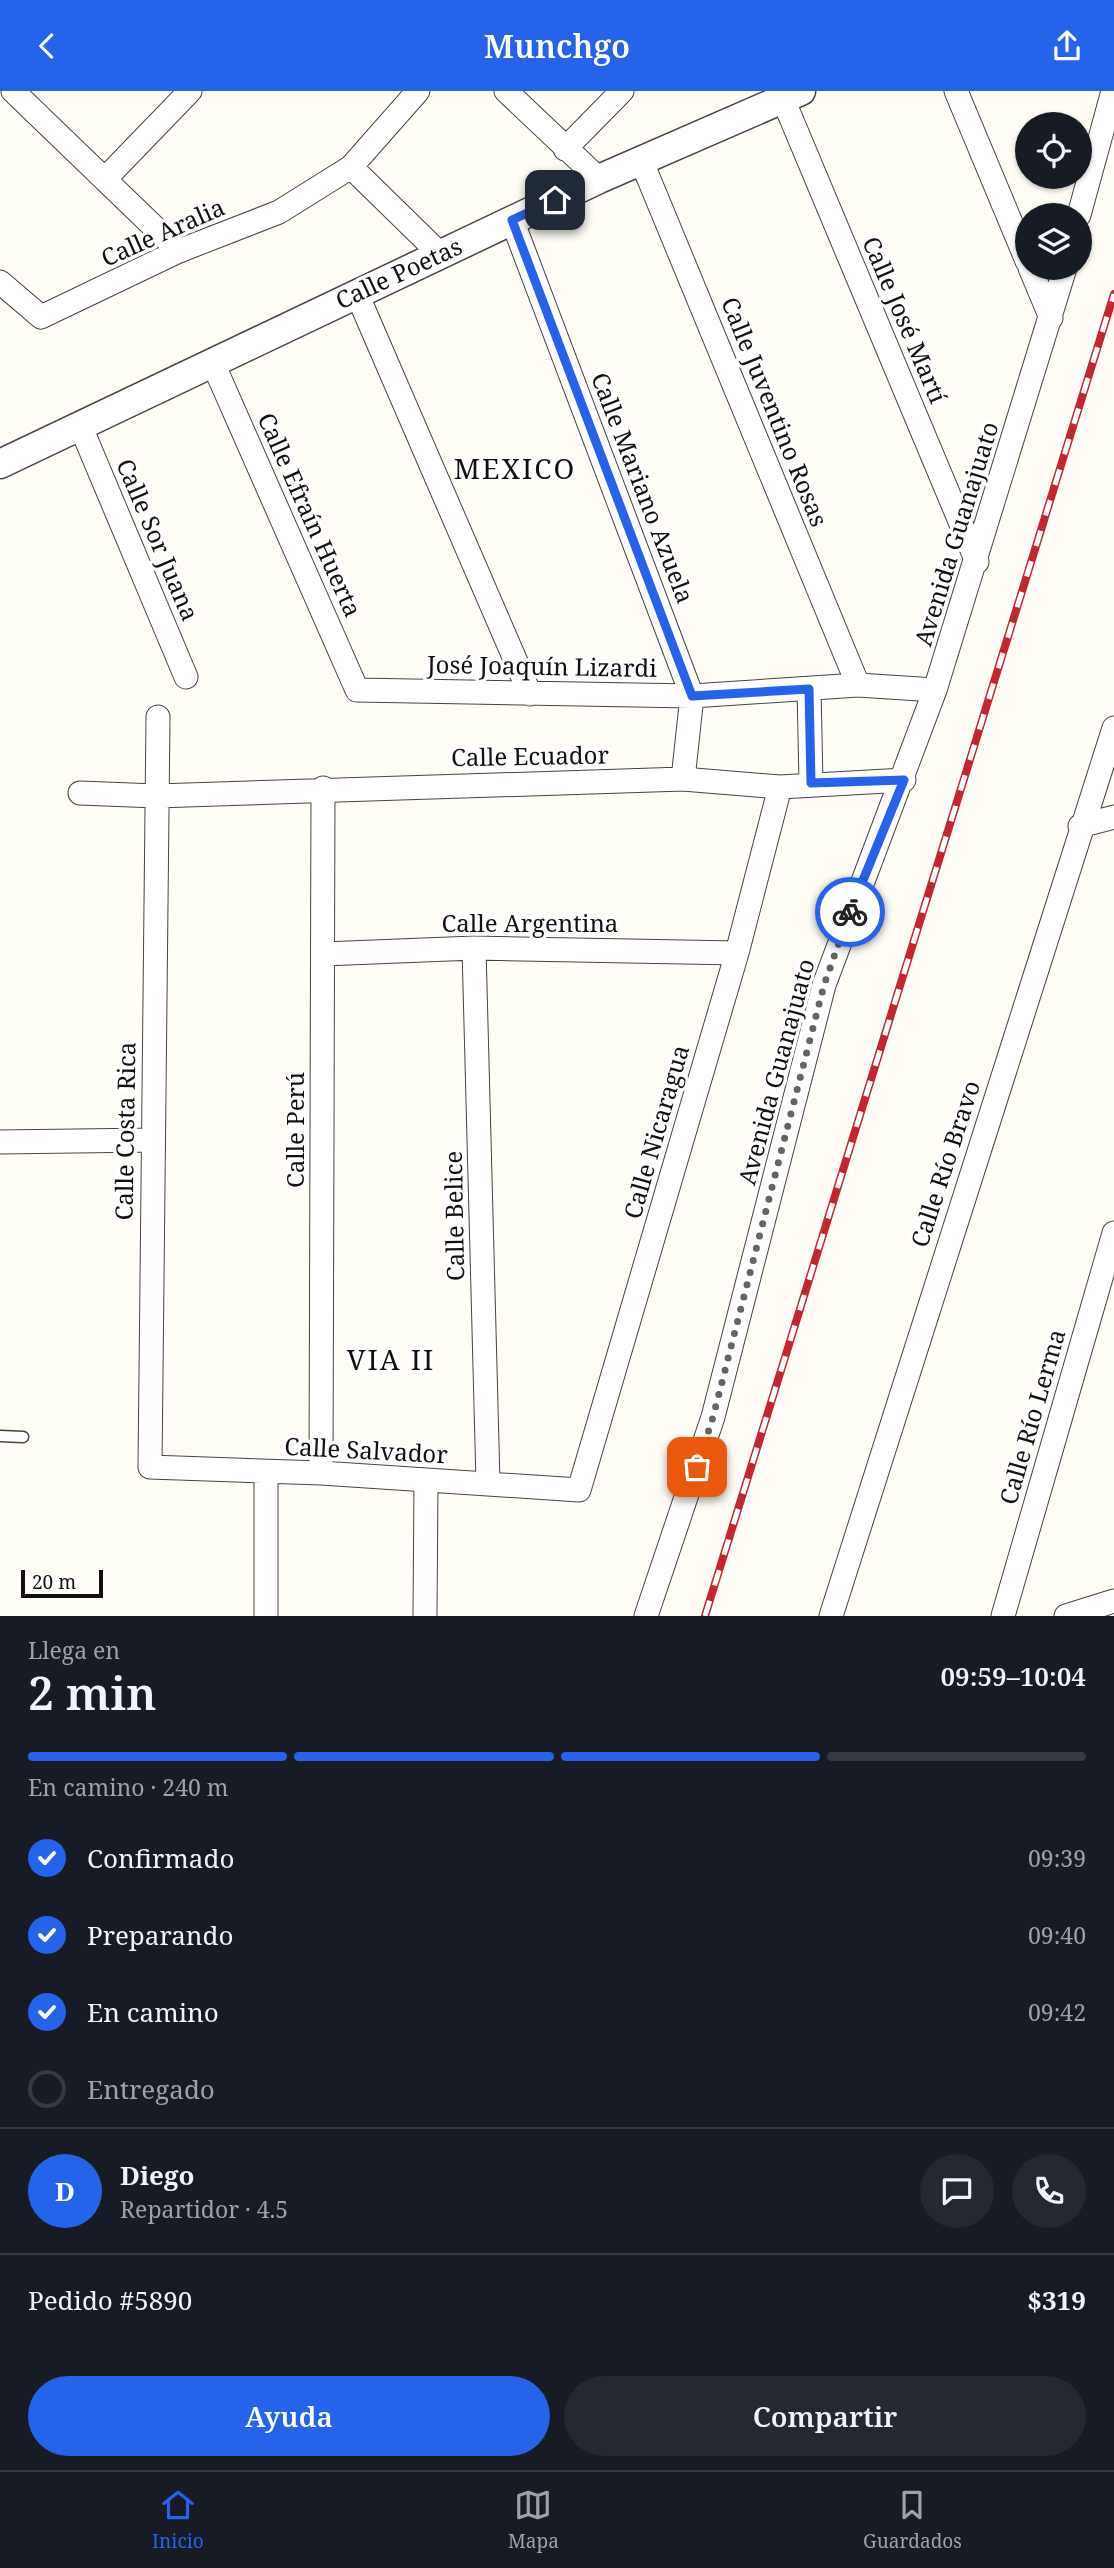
<!DOCTYPE html>
<html lang="es">
<meta charset="utf-8">
<style>
body{margin:0;font-family:"Noto Serif",serif;background:#242831;color:#f1f3f6;height:100vh;display:flex;flex-direction:column;font-size:26px;white-space:nowrap}
*{box-sizing:border-box;margin:0}
p{font-size:23px;color:#9ea1a6}
.icon{flex:none;width:38px;height:38px;fill:none;stroke:currentColor;stroke-width:2;stroke-linecap:round;stroke-linejoin:round}
.map{position:relative;height:1525px;overflow:hidden}
.sheet{display:flex;flex-direction:column;background:#171b24;flex:1}
.sheet>*{flex:none}
.fabs{position:absolute;left:1015px;top:21px;display:grid;gap:14px}
.fabs a{display:grid;place-items:center;width:77px;height:77px;border-radius:50%;background:#171b24;box-shadow:0 2px 5px #0004;font-size:35px}
.scale{position:absolute;left:21px;bottom:18px;width:82px;box-sizing:border-box;padding-left:7px;border:4px solid #111;border-top:0;font-size:19px;line-height:24px;white-space:nowrap;color:#111;-webkit-text-stroke:5px #fff;paint-order:stroke}
.pin{position:absolute;display:grid;place-items:center;width:60px;height:60px;color:#fff;margin:-30px;border-radius:14px;box-shadow:0 4px 10px #0006}
.courier{position:absolute;display:grid;place-items:center;width:70px;height:70px;margin:-35px;border:5px solid #2563eb;border-radius:50%;background:#fff;color:#222;box-shadow:0 2px 9px #0007}
.overview em{font-style:normal;font-weight:600}
.overview div{display:flex;flex-direction:column-reverse}
.overview{display:flex;align-items:center;justify-content:space-between;height:119px;padding:0 28px}
h1{font-size:46px;font-weight:600;line-height:52px}
.bar{display:grid;grid-template-columns:repeat(4,1fr);gap:10px 7px;align-content:center;height:84px;padding:0 28px}
.bar i{height:9px;border-radius:5px;background:#363941}
.bar .on{background:#2563eb}
.bar p{grid-column:span 4}
.line{display:flex;align-items:center;gap:18px;padding:0 28px;border-top:2px solid #363941}
.line div{flex:1}
.round{display:grid;place-items:center;flex:none;width:74px;height:74px;border-radius:37px;background:#242831}
ol{padding:0 28px;list-style:none}
li{display:flex;align-items:center;gap:21px;height:77px}
li p{margin-inline-start:auto}
li .icon{padding:7px;border-radius:50%;background:#2563eb;color:#fff;stroke-width:4}
li:last-child{color:#9ea1a6}
li i{width:38px;height:38px;border:4px solid #363941;border-radius:50%}
.cta{display:flex;gap:14px;margin-top:auto;padding:14px 28px}
.cta a{flex:1;height:80px;border-radius:42px;background:#2563eb;color:#fff;font-size:28px;font-weight:600;line-height:80px;text-align:center}
.cta a+a{background:#242831;color:#f1f3f6}
header{display:flex;justify-content:space-between;align-items:center;height:91px;padding:0 28px;background:#2563eb;color:#fff;font-size:32px;font-weight:600}
.tab-bar{display:flex;justify-content:space-around;align-items:center;height:98px;border-top:2px solid #363941;background:#171b24;font-size:19px;color:#9ea1a6}
.tab-bar a{display:grid;justify-items:center;gap:4px}
.tab-bar .on{color:#2563eb}
.map>svg:first-child{display:block}
.lines{fill:none;stroke-linecap:round;stroke-linejoin:round}
.service-casing{stroke:#444;stroke-width:13}
.minor-casing{stroke:#444;stroke-width:25}
.tertiary-casing{stroke:#444;stroke-width:31}
.service{stroke:#fff;stroke-width:10}
.minor{stroke:#fff;stroke-width:23}
.tertiary{stroke:#fff;stroke-width:28}
.rail-casing{stroke:#c4262e;stroke-width:8}
.rail{stroke:#fff;stroke-width:5;stroke-dasharray:16;stroke-linecap:butt}
.done{stroke:#646461;stroke-width:7;stroke-dasharray:0 12.6}
.route{stroke:#2563eb;stroke-width:9}
.labels{text-anchor:middle;stroke-width:7;stroke-linejoin:round;paint-order:stroke}
.street-label{font-size:24px;fill:#111;stroke:#fff}
.quarter-label{font-size:28px;letter-spacing:2px;fill:#111;stroke:#fff}
</style>
<header><svg class="icon" aria-label="back" viewBox="0 0 24 24"><path d="M15 5l-7 7 7 7"/></svg>Munchgo<svg class="icon" aria-label="share" viewBox="0 0 24 24"><path d="M12 15V3M7 8l5-5 5 5M5 13v7h14v-7"/></svg></header>
<div class="map">
<svg width="1114" height="1525" viewBox="0 0 1114 1525">
<rect width="100%" height="100%" fill="#fffdf5"/>
<g class="lines">
<defs>
<path id="service" d="M 0,1345 L 23,1346"/>
<path id="minor" d="M 13,0 L 179,160
M 506,0 L 599,88
M 956,0 L 1027,170
M 783,8 L 977,471
M 565,58 L 622,0
M 641,69 L 858,594
M 351,76 L 441,164
M 105,88 L 190,0
M 1079,124 L 1113,0
M 512,129 L 692,605 L 683,688
M 1030,177 L 1051,227
M 0,191 L 41,226 L 179,160 L 279,121 L 351,76 L 418,0
M 357,203 L 530,603
M 212,270 L 357,599 L 692,605 L 858,594 L 935,599
M 80,334 L 186,586
M 809,598 L 811,692
M 158,626 L 150,1376 L 321,1382 L 579,1399 L 737,862 L 780,696
M 80,702 L 156,705 L 683,688 L 780,696 L 904,689
M 1080,735 L 1114,726
M 474,857 L 488,1391
M 323,863 L 474,857 L 737,862
M 0,1051 L 152,1049
M 266,1382 L 266,1525
M 321,1382 L 323,697
M 425,1525 L 426,1390
M 646,1525 L 713,1326 L 824,894 L 935,599 L 1065,177
M 831,1525 L 1114,637
M 1003,1525 L 1114,1142
M 1066,1525 L 1114,1510"/>
<path id="tertiary" d="M 0,373 L 599,88 L 801,0"/>
</defs>
<use href="#service" class="service-casing"/>
<use href="#minor" class="minor-casing"/>
<use href="#tertiary" class="tertiary-casing"/>
<use href="#service" class="service"/>
<use href="#minor" class="minor"/>
<use href="#tertiary" class="tertiary"/>
<defs>
<path id="rail" d="M 705,1525 L 1114,203"/>
</defs>
<use href="#rail" class="rail-casing"/>
<use href="#rail" class="rail"/>
</g>
<g class="lines">
<path class="done" d="M 697,1376 L 713,1326 L 824,894 L 850,821"/>
<path class="route" d="M 555,109 L 512,129 L 692,605 L 809,598 L 811,692 L 904,689 L 850,821"/>
</g>
<g class="labels">
<g class="street-label">
<text transform="translate(163 142) rotate(-24)" y="8">Calle Aralia</text>
<text transform="translate(399 183) rotate(-25)" y="8">Calle Poetas</text>
<text transform="translate(904 229) rotate(67)" y="8">Calle José Martí</text>
<text transform="translate(774 321) rotate(68)" y="8">Calle Juventino Rosas</text>
<text transform="translate(642 397) rotate(69)" y="8">Calle Mariano Azuela</text>
<text transform="translate(309 424) rotate(66)" y="8">Calle Efraín Huerta</text>
<text transform="translate(957 443) rotate(-73)" y="8">Avenida Guanajuato</text>
<text transform="translate(157 449) rotate(67)" y="8">Calle Sor Juana</text>
<text transform="translate(542 576) rotate(1)" y="8">José Joaquín Lizardi</text>
<text transform="translate(530 666) rotate(-1)" y="8">Calle Ecuador</text>
<text x="530" y="841">Calle Argentina</text>
<text transform="translate(777 981) rotate(-75)" y="8">Avenida Guanajuato</text>
<text transform="translate(296 1039) rotate(-90)" y="8">Calle Perú</text>
<text transform="translate(126 1040) rotate(-89)" y="8">Calle Costa Rica</text>
<text transform="translate(657 1041) rotate(-74)" y="8">Calle Nicaragua</text>
<text transform="translate(946 1073) rotate(-72)" y="8">Calle Río Bravo</text>
<text transform="translate(455 1125) rotate(-91)" y="8">Calle Belice</text>
<text transform="translate(1033 1326) rotate(-74)" y="8">Calle Río Lerma</text>
<text transform="translate(366 1360) rotate(3)" y="8">Calle Salvador</text>
</g>
<g class="quarter-label">
<text x="515" y="388">MEXICO</text>
<text x="391" y="1279">VIA II</text>
</g>
</g>
</svg>
<div class="fabs">
<a><svg class="icon" aria-label="locate" viewBox="0 0 24 24"><circle cx="12" cy="12" r="6"/><path d="M12 2v4M12 18v4M2 12h4M18 12h4"/></svg></a>
<a><svg class="icon" aria-label="layers" viewBox="0 0 24 24"><path d="M12 4l9 5-9 5-9-5zM3 14l9 5 9-5"/></svg></a>
</div>
<div class="scale">20 m</div>
<div class="pin" style="left:697px;top:1376px;background:#ea580c"><svg class="icon" aria-label="bag" viewBox="0 0 24 24"><path d="M5 8h14l-1 12H6zM9 8a3 3 0 0 1 6 0"/></svg></div>
<div class="pin" style="left:555px;top:109px;background:#1f2937"><svg class="icon" aria-label="home" viewBox="0 0 24 24"><path d="M3 11l9-7 9 7M6 9v11h12V9"/></svg></div>
<div class="courier" style="left:850px;top:821px"><svg class="icon" aria-label="bike" viewBox="0 0 24 24"><circle cx="6" cy="16" r="4"/><circle cx="18" cy="16" r="4"/><path d="M6 16l4-8h5l3 8M10 8l3 8H6M13 5h3"/></svg></div>
</div>
<section class="sheet">
<div class="overview"><div><h1>2 min</h1><p>Llega en</p></div><em>09:59–10:04</em></div>
<div class="bar"><i class="on"></i><i class="on"></i><i class="on"></i><i></i><p>En camino · 240 m</p></div>
<ol>
<li><svg class="icon" aria-label="check" viewBox="0 0 24 24"><path d="M5 12l5 5 9-10"/></svg>Confirmado<p>09:39</p></li>
<li><svg class="icon" aria-label="check" viewBox="0 0 24 24"><path d="M5 12l5 5 9-10"/></svg>Preparando<p>09:40</p></li>
<li><svg class="icon" aria-label="check" viewBox="0 0 24 24"><path d="M5 12l5 5 9-10"/></svg>En camino<p>09:42</p></li>
<li><i></i>Entregado</li>
</ol>
<div class="line" style="height:126px"><b class="round" style="background:#2563eb;color:#fff">D</b><div><b>Diego</b><p>Repartidor · 4.5</p></div><a class="round"><svg class="icon" aria-label="chat" viewBox="0 0 24 24"><path d="M4 5h16v11H9l-5 4z"/></svg></a><a class="round"><svg class="icon" aria-label="phone" viewBox="0 0 24 24"><path d="M5 4h4l2 5-3 2q2 4 5 5l2-3 5 2v4C11 20 4 13 5 4z"/></svg></a></div>
<div class="line" style="height:91px"><div>Pedido #5890</div><b>$319</b></div>
<div class="cta"><a>Ayuda</a><a>Compartir</a></div>
</section>
<nav class="tab-bar">
<a class="on"><svg class="icon" aria-label="home" viewBox="0 0 24 24"><path d="M3 11l9-7 9 7M6 9v11h12V9"/></svg>Inicio</a>
<a><svg class="icon" aria-label="map" viewBox="0 0 24 24"><path d="M3 6l6-2 6 2 6-2v14l-6 2-6-2-6 2zM9 4v14M15 6v14"/></svg>Mapa</a>
<a><svg class="icon" aria-label="saved" viewBox="0 0 24 24"><path d="M7 4h10v16l-5-4-5 4z"/></svg>Guardados</a>
</nav>
